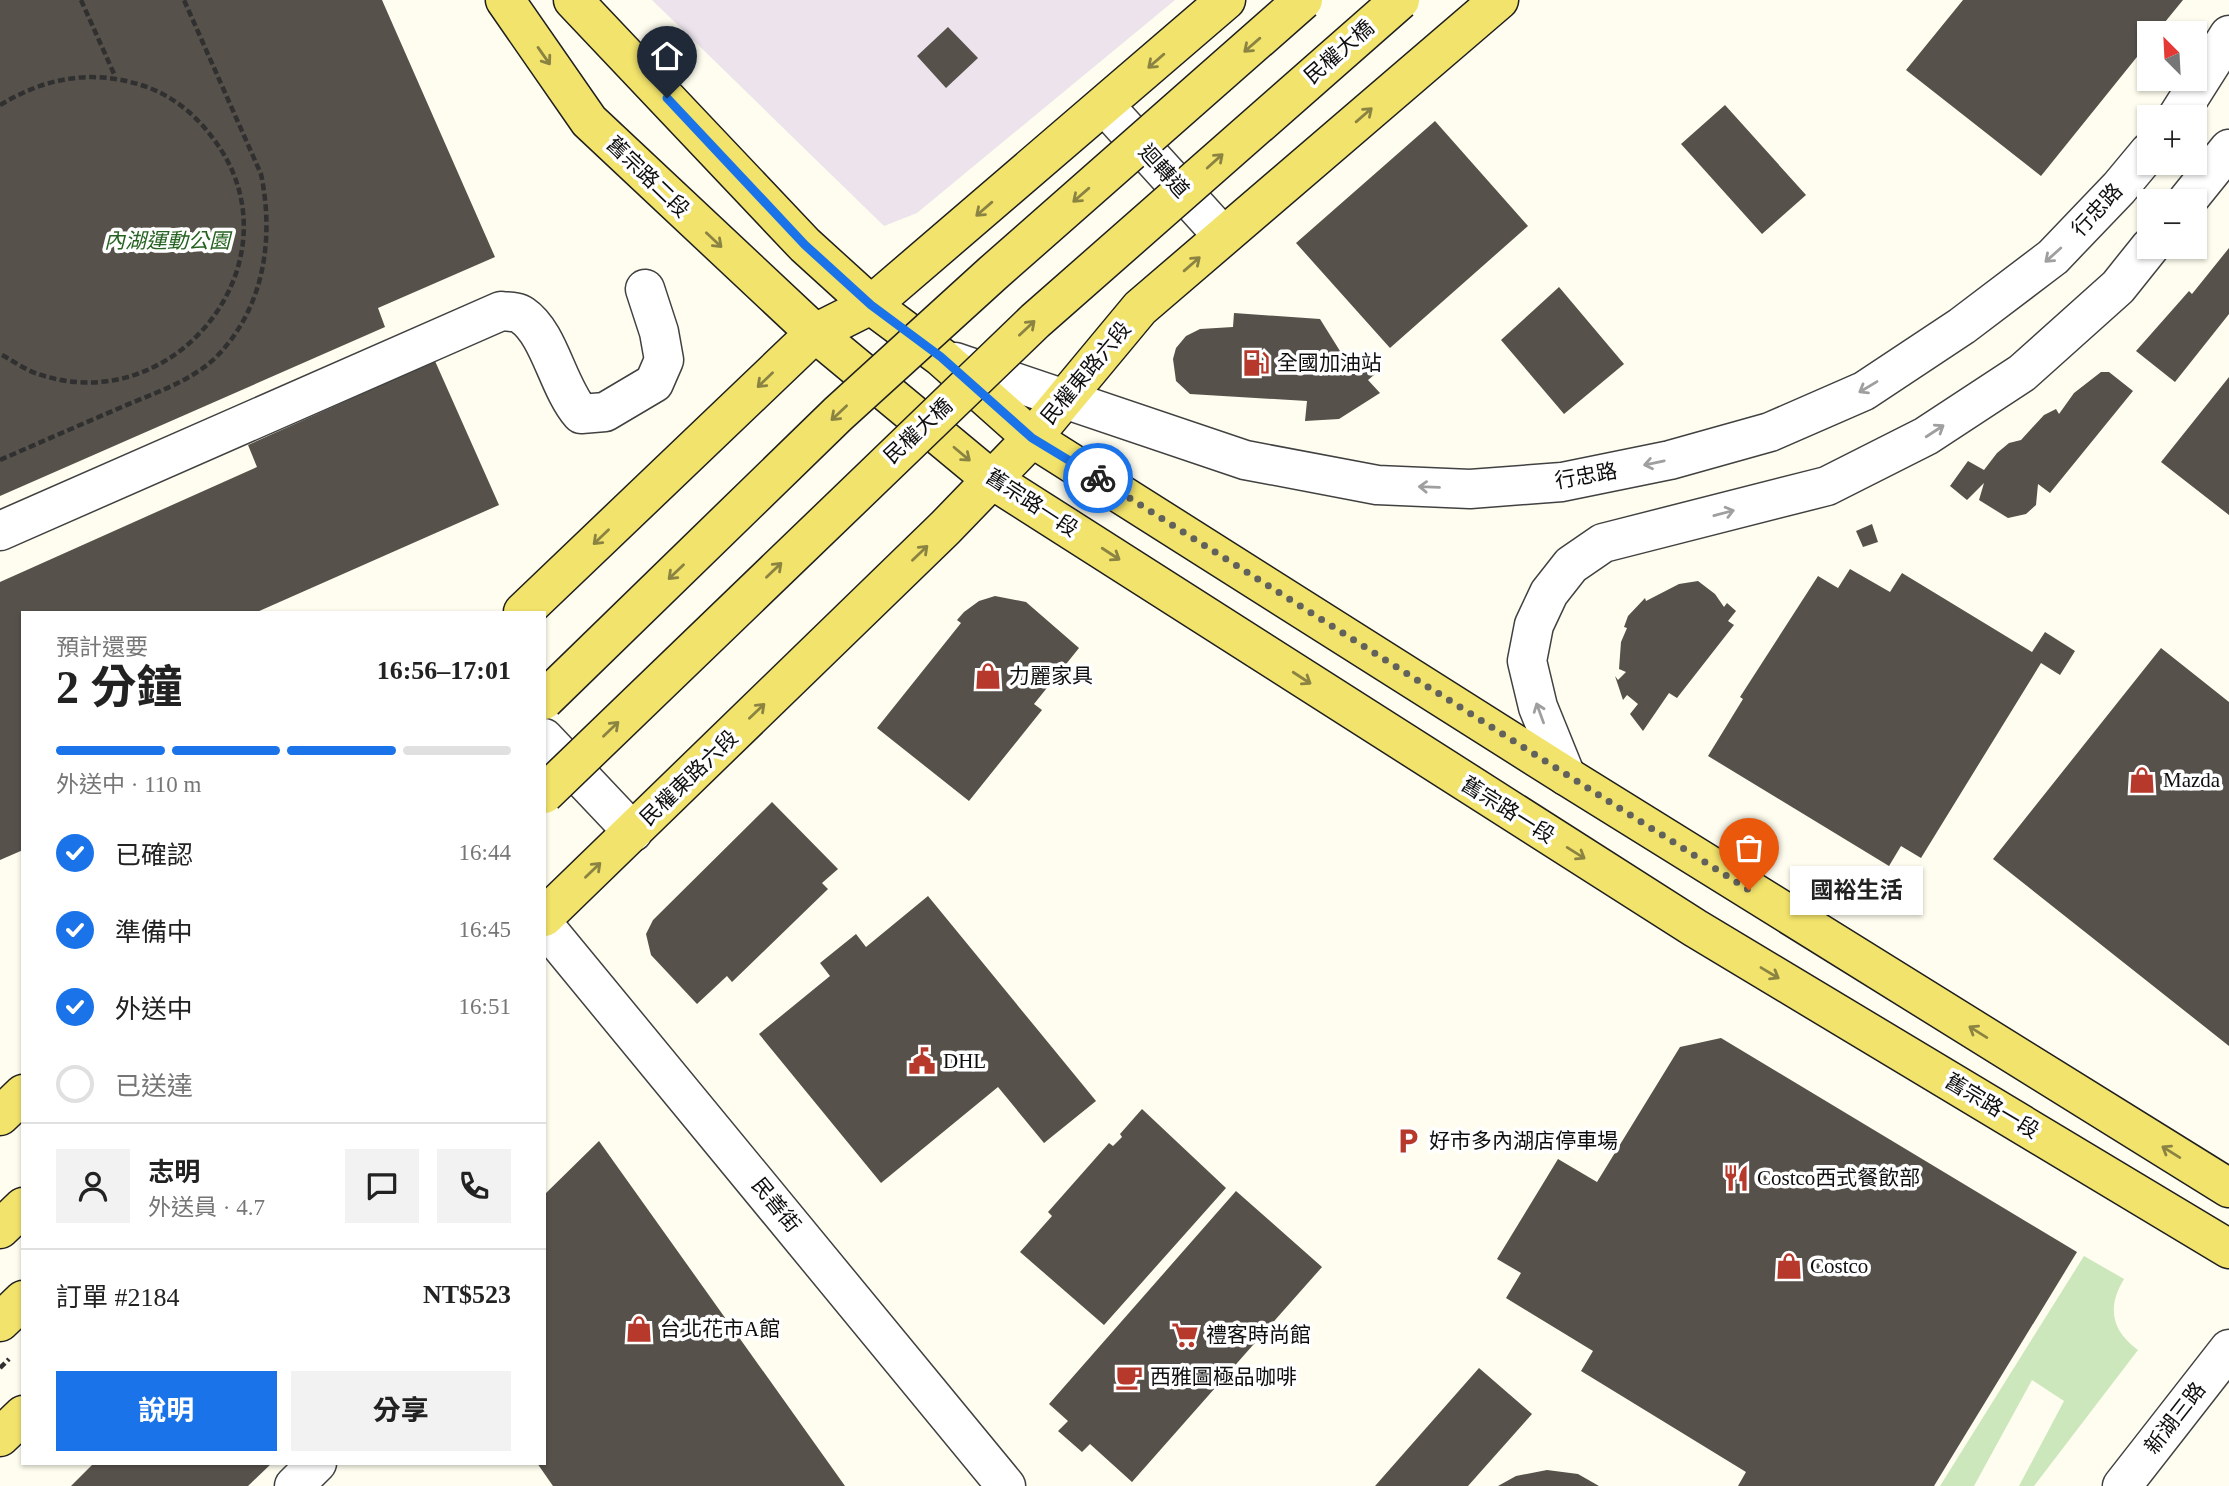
<!DOCTYPE html>
<html lang="zh-TW">
<meta charset="utf-8">
<style>
body{margin:0;font-family:"Times New Roman","Noto Sans TC",serif;background:#f2f2f2;color:#222;height:100vh;display:flex;flex-direction:column;font-size:26px;white-space:nowrap}
*{box-sizing:border-box;margin:0}
p{font-size:23px;color:#767676}
.icon{flex:none;width:38px;height:38px;fill:none;stroke:currentColor;stroke-width:2;stroke-linecap:round;stroke-linejoin:round}
.map{position:relative;flex:1;overflow:hidden}
.drawer{position:absolute;left:21px;top:611px;width:525px;height:854px;display:flex;flex-direction:column;background:#fff;border-radius:0px;box-shadow:0 2px 5px #0004}
.drawer>*{flex:none}
.needle{width:46px;rotate:336deg}
.buttons{position:absolute;left:2137px;top:21px;display:grid;gap:14px}
.buttons a{display:grid;place-items:center;width:70px;height:70px;border-radius:0px;background:#fff;box-shadow:0 2px 5px #0004;font-size:35px}
.pin{position:absolute;display:grid;place-items:center;width:60px;height:60px;color:#fff;margin:-72px -30px;border-radius:50% 50% 50% 0;rotate:-45deg;box-shadow:0 0 7px #0007}
.pin .icon{rotate:45deg}
.courier{position:absolute;display:grid;place-items:center;width:70px;height:70px;margin:-35px;border:5px solid #1a73e8;border-radius:50%;background:#fff;color:#222;box-shadow:0 2px 9px #0007}
.bubble{position:absolute;height:49px;border-radius:0px;background:#fff;box-shadow:0 2px 5px #0004;font-size:23px;font-weight:700;line-height:49px;text-align:center}
.summary em{font-style:normal;font-weight:700}
.summary div{display:flex;flex-direction:column-reverse}
.summary{display:flex;align-items:center;justify-content:space-between;height:119px;padding:0 35px}
h1{font-size:46px;font-weight:700;line-height:52px}
.bar{display:grid;grid-template-columns:repeat(4,1fr);gap:10px 7px;align-content:center;height:84px;padding:0 35px}
.bar i{height:9px;border-radius:5px;background:#e0e0e0}
.bar .active{background:#1a73e8}
.bar p{grid-column:span 4}
.line{display:flex;align-items:center;gap:18px;padding:0 35px;border-top:2px solid #e0e0e0}
.line div{flex:1}
.round{display:grid;place-items:center;flex:none;width:74px;height:74px;border-radius:0px;background:#f2f2f2}
ol{padding:0 35px;list-style:none}
li{display:flex;align-items:center;gap:21px;height:77px}
li p{margin-inline-start:auto}
li .icon{padding:7px;border-radius:50%;background:#1a73e8;color:#fff;stroke-width:4}
li:last-child{color:#767676}
li i{width:38px;height:38px;border:4px solid #e0e0e0;border-radius:50%}
.primary-button{display:flex;gap:14px;margin-top:auto;padding:14px 35px}
.primary-button a{flex:1;height:80px;border-radius:0px;background:#1a73e8;color:#fff;font-size:28px;font-weight:700;line-height:80px;text-align:center}
.primary-button a+a{background:#f2f2f2;color:#222}
.map>svg:first-child{display:block}
.industrial{fill:#ece3ec}
.green{fill:#cce7bb}
.building{fill:#56514b}
.lines{fill:none;stroke-linecap:round;stroke-linejoin:round}
.minor-casing{stroke:#414141;stroke-width:41}
.major-casing{stroke:#1f1f1f;stroke-width:41}
.path{stroke:#303030;stroke-width:4.5;stroke-dasharray:7 3.5;stroke-linecap:butt}
.minor{stroke:#fff;stroke-width:38}
.major{stroke:#f2e36c;stroke-width:38}
.major-bridge-casing{stroke:#1f1f1f;stroke-width:41;stroke-linecap:butt}
.major-bridge{stroke:#f2e36c;stroke-width:38}
.oneway{stroke:#8b8342}
.oneway2{stroke:#9f9f9f}
.done{stroke:#62625d;stroke-width:7;stroke-dasharray:0 12.6}
.route{stroke:#1a73e8;stroke-width:9}
.labels{text-anchor:middle;stroke-width:7;stroke-linejoin:round;paint-order:stroke}
.street-label{font-size:21px;fill:#0e0e0e;stroke:#fff}
.park-label{font-size:21px;font-style:italic;fill:#266321;stroke:#fff}
.poi-label{font-size:21px;fill:#0e0e0e;stroke:#fff;text-anchor:start}
</style>
<div class="map">
<svg width="2229" height="1486" viewBox="0 0 2229 1486">
<rect width="100%" height="100%" fill="#fefdef"/>
<path class="industrial" d="M 652,0 L 1175,0 L 917,213 L 884,226 Z"/>
<path class="green" d="M 2084,1256 L 2124,1279 C 2107,1307 2111,1330 2138,1350 L 2034,1486 L 2019,1486 L 2064,1401 L 2032,1380 L 1974,1486 L 1940,1486 Z"/>
<path class="building" d="M 0,0 L 382,0 L 495,257 L 378,308 L 385,327 L 0,496 Z
M 1963,0 L 2183,0 L 2156,33 L 2149,33 L 2149,42 L 2041,176 L 1906,70 Z
M 948,27 L 978,58 L 946,88 L 917,56 Z
M 1725,105 L 1806,195 L 1762,234 L 1681,144 Z
M 1435,121 L 1528,226 L 1390,348 L 1296,243 Z
M 2229,248 L 2229,314 L 2175,382 L 2136,351 L 2189,291 L 2192,294 Z
M 1559,287 L 1624,364 L 1564,414 L 1501,340 Z
M 1234,313 L 1320,319 L 1340,351 L 1356,366 L 1367,356 L 1380,370 L 1368,380 L 1380,393 L 1339,419 L 1305,421 L 1307,401 L 1190,394 L 1176,381 L 1173,359 L 1176,348 L 1186,336 L 1200,329 L 1233,327 Z
M 435,361 L 499,505 L 257,612 L 23,612 L 23,850 L 0,860 L 0,582 L 257,467 L 248,445 Z
M 2101,372 L 2109,372 L 2133,391 L 2050,493 L 2038,484 L 2036,505 L 2026,514 L 2008,518 L 1979,500 L 1984,483 L 1967,500 L 1950,486 L 1968,461 L 1984,470 L 1997,453 L 2009,443 L 2021,440 L 2044,415 L 2056,409 L 2059,414 L 2074,393 Z
M 2229,377 L 2229,515 L 2161,462 Z
M 1872,524 L 1878,542 L 1863,547 L 1856,531 Z
M 1850,569 L 1890,592 L 1902,573 L 2032,652 L 2045,632 L 2075,651 L 2060,675 L 2041,663 L 1921,858 L 1901,846 L 1889,866 L 1708,756 L 1743,699 L 1740,697 L 1818,576 L 1838,588 Z
M 1698,581 L 1715,594 L 1724,607 L 1727,603 L 1736,611 L 1728,621 L 1734,625 L 1677,698 L 1669,693 L 1643,731 L 1630,714 L 1638,704 L 1627,695 L 1623,700 L 1615,676 L 1618,680 L 1626,672 L 1619,669 L 1621,642 L 1627,628 L 1624,627 L 1628,616 L 1645,598 L 1646,601 L 1679,584 Z
M 995,596 L 1026,602 L 1079,648 L 1034,704 L 1042,710 L 969,801 L 877,728 L 961,623 L 957,620 L 964,612 L 979,601 Z
M 2161,648 L 2229,702 L 2229,1046 L 1993,859 Z
M 772,802 L 838,869 L 822,883 L 828,889 L 732,982 L 727,976 L 697,1004 L 651,955 L 646,934 L 653,920 Z
M 928,896 L 1096,1101 L 1044,1143 L 998,1087 L 881,1183 L 759,1034 L 830,976 L 820,963 L 856,934 L 866,947 Z
M 1721,1038 L 2077,1252 L 1934,1486 L 1738,1486 L 1746,1472 L 1581,1371 L 1593,1351 L 1506,1298 L 1521,1273 L 1497,1259 L 1558,1159 L 1597,1182 L 1680,1047 Z
M 1142,1109 L 1226,1188 L 1104,1325 L 1020,1252 L 1052,1216 L 1048,1212 L 1109,1143 L 1113,1146 L 1122,1137 L 1120,1134 Z
M 599,1141 L 845,1486 L 553,1486 L 537,1463 L 544,1463 L 544,1195 Z
M 1236,1191 L 1322,1267 L 1132,1482 L 1090,1444 L 1082,1452 L 1058,1431 L 1068,1421 L 1049,1404 Z
M 1479,1368 L 1532,1414 L 1468,1486 L 1375,1486 Z
M 94,1463 L 272,1463 L 248,1486 L 71,1486 Z
M 1547,1470 L 1578,1474 L 1599,1486 L 1498,1486 L 1516,1476 Z"/>
<g class="lines">
<defs>
<path id="minor" d="M 1105,106 L 1223,236
M 2177,117 L 2229,35
M 2187,201 L 2229,149
M 955,362 L 1245,460 L 1377,485 L 1470,489 L 1562,482 L 1670,460 L 1770,432 L 1864,391 L 1962,326 L 2053,257 L 2119,188 L 2149,152
M 0,531 L 501,311 C 507,312 517,311 522,315 C 550,334 557,386 581,414 L 605,412 L 654,383 L 664,360 L 659,332 L 645,289
M 544,738 L 633,832
M 1566,776 L 1538,707 L 1527,661 L 1534,625 L 1549,593 L 1571,565 L 1603,543 L 1827,486 L 1926,436 L 2022,373 L 2118,287 L 2150,247
M 544,925 L 1006,1486
M 294,1486 L 317,1463
M 2122,1486 L 2229,1349"/>
<path id="major" d="M 505,0 L 589,121 L 815,333 L 991,479 L 1695,928 L 2229,1249
M 573,0 L 805,245 L 871,305 L 941,357 L 1032,438 L 1566,776 L 2229,1188
M 523,612 L 815,333 L 871,305 L 1226,0
M 544,917 L 945,528 L 1032,438 L 1140,308 L 1499,0
M 0,1116 L 23,1094
M 0,1229 L 23,1207
M 0,1322 L 23,1300
M 0,1437 L 23,1415"/>
</defs>
<use href="#minor" class="minor-casing"/>
<use href="#major" class="major-casing"/>
<path class="path" d="M 81,0 L 115,76
M 0,105 C 45,78 90,69 141,85 C 170,94 194,113 212,137 C 305,256 178,422 38,374 C 25,370 12,360 0,354
M 0,460 C 41,442 82,424 122,407 C 156,392 194,381 220,353 C 265,304 274,237 261,174 L 184,0
M 0,1368 L 9,1359"/>
<use href="#minor" class="minor"/>
<use href="#major" class="major"/>
<defs>
<path id="major-bridge" d="M 544,700 L 838,414 L 993,273 L 1303,0
M 544,794 L 1035,321 L 1400,0"/>
</defs>
<use href="#major-bridge" class="major-bridge-casing"/>
<use href="#major-bridge" class="major-bridge"/>
</g>
<defs><path id="oneway-shaft" d="M-6 0H5M1.5-3L5.5 0L1.5 3" fill="none" stroke-width="1.6" stroke-linecap="round" stroke-linejoin="round" transform="scale(1.75)"/></defs>
<g class="oneway">
<use href="#oneway-shaft" transform="translate(1252 45) rotate(139)"/>
<use href="#oneway-shaft" transform="translate(544 56) rotate(55)"/>
<use href="#oneway-shaft" transform="translate(1156 61) rotate(139)"/>
<use href="#oneway-shaft" transform="translate(1364 115) rotate(-41)"/>
<use href="#oneway-shaft" transform="translate(1215 161) rotate(-42)"/>
<use href="#oneway-shaft" transform="translate(1081 195) rotate(139)"/>
<use href="#oneway-shaft" transform="translate(984 209) rotate(139)"/>
<use href="#oneway-shaft" transform="translate(714 240) rotate(43)"/>
<use href="#oneway-shaft" transform="translate(1192 264) rotate(-41)"/>
<use href="#oneway-shaft" transform="translate(1027 328) rotate(-43)"/>
<use href="#oneway-shaft" transform="translate(765 380) rotate(136)"/>
<use href="#oneway-shaft" transform="translate(839 413) rotate(137)"/>
<use href="#oneway-shaft" transform="translate(962 454) rotate(40)"/>
<use href="#oneway-shaft" transform="translate(601 537) rotate(136)"/>
<use href="#oneway-shaft" transform="translate(920 553) rotate(-44)"/>
<use href="#oneway-shaft" transform="translate(1111 554) rotate(33)"/>
<use href="#oneway-shaft" transform="translate(774 570) rotate(-44)"/>
<use href="#oneway-shaft" transform="translate(676 572) rotate(136)"/>
<use href="#oneway-shaft" transform="translate(1302 678) rotate(33)"/>
<use href="#oneway-shaft" transform="translate(757 711) rotate(-44)"/>
<use href="#oneway-shaft" transform="translate(611 729) rotate(-44)"/>
<use href="#oneway-shaft" transform="translate(1576 853) rotate(32)"/>
<use href="#oneway-shaft" transform="translate(593 870) rotate(-44)"/>
<use href="#oneway-shaft" transform="translate(1770 973) rotate(31)"/>
<use href="#oneway-shaft" transform="translate(1978 1032) rotate(-148)"/>
<use href="#oneway-shaft" transform="translate(2171 1152) rotate(-148)"/>
</g>
<g class="oneway2">
<use href="#oneway-shaft" transform="translate(2053 255) rotate(138)"/>
<use href="#oneway-shaft" transform="translate(1868 387) rotate(149)"/>
<use href="#oneway-shaft" transform="translate(1935 431) rotate(-33)"/>
<use href="#oneway-shaft" transform="translate(1654 463) rotate(168)"/>
<use href="#oneway-shaft" transform="translate(1429 487) rotate(-178)"/>
<use href="#oneway-shaft" transform="translate(1724 513) rotate(-15)"/>
<use href="#oneway-shaft" transform="translate(1540 713) rotate(-110)"/>
</g>
<g class="lines">
<path class="done" d="M 1098,478 L 1749,890"/>
<path class="route" d="M 667,98 L 805,245 L 871,305 L 941,357 L 1032,438 L 1098,478"/>
</g>
<defs>
<symbol id="fuel-bare" viewBox="-9 -9 18 18"><path d="M-5.5-6h7V0h2V4h1.3V-2.5L3-4.5l.8-.8L6-3V5H2.5V1h-1V6h-7ZM-4.2-4.7v3.2H.2V-4.7Z" fill="#b7392c" stroke="#fff" stroke-width="2.5" paint-order="stroke"/></symbol>
<symbol id="shop-bare" viewBox="-9 -9 18 18"><path d="M-5-2.5h2.3a2.7 3.5 0 0 1 5.4 0H5L5.5 6h-11ZM-1.5-2.5h3a1.5 2.3 0 0 0-3 0Z" fill="#b7392c" stroke="#fff" stroke-width="2.5" paint-order="stroke"/></symbol>
<symbol id="civic-bare" viewBox="-9 -9 18 18"><path d="M-.6-6.5H3V-4.5H.6V-3L4-1V1h2V6H-6V1h2V-1L-.6-3ZM-1.2 2.5V6h2.4V2.5Z" fill="#b7392c" stroke="#fff" stroke-width="2.5" paint-order="stroke"/></symbol>
<symbol id="parking-bare" viewBox="-9 -9 18 18"><path d="M-3.5-5.5H1a3.5 3.5 0 0 1 0 7H-1V5.5H-3.5ZM-1-3.4V-.6H.8a1.4 1.4 0 0 0 0-2.8Z" fill="#b7392c" stroke="#fff" stroke-width="2.5" paint-order="stroke"/></symbol>
<symbol id="restaurant-bare" viewBox="-9 -9 18 18"><path d="M-5-6h1v4h1v-4h1v4h1v-4h1v5L-1.5 .5V6h-2V.5L-5-1ZM5-6V6H3V1.5H1.5Q1.5-4 5-6Z" fill="#b7392c" stroke="#fff" stroke-width="2.5" paint-order="stroke"/></symbol>
<symbol id="supermarket-bare" viewBox="-9 -9 18 18"><path d="M-6-5.5h2.5l.6 2H6L4.5 2H-2.5L-4.4-4H-6ZM-1.5 3.2a1.3 1.3 0 1 0 .1 0ZM3 3.2a1.3 1.3 0 1 0 .1 0Z" fill="#b7392c" stroke="#fff" stroke-width="2.5" paint-order="stroke"/></symbol>
<symbol id="cafe-bare" viewBox="-9 -9 18 18"><path d="M-5.5-4.5H6V0H3Q3 3.5 0 3.5H-2.5Q-5.5 3.5-5.5 0ZM3-3.2v2h1.7v-2ZM-6 4.5H4V6H-6Z" fill="#b7392c" stroke="#fff" stroke-width="2.5" paint-order="stroke"/></symbol>
</defs>
<g fill-rule="evenodd">
<use href="#fuel-bare" x="1237" y="344" width="38" height="38"/>
<use href="#shop-bare" x="969" y="657" width="38" height="38"/>
<use href="#shop-bare" x="2123" y="761" width="38" height="38"/>
<use href="#civic-bare" x="903" y="1042" width="38" height="38"/>
<use href="#parking-bare" x="1389" y="1122" width="38" height="38"/>
<use href="#restaurant-bare" x="1717" y="1159" width="38" height="38"/>
<use href="#shop-bare" x="1770" y="1247" width="38" height="38"/>
<use href="#shop-bare" x="620" y="1310" width="38" height="38"/>
<use href="#supermarket-bare" x="1166" y="1316" width="38" height="38"/>
<use href="#cafe-bare" x="1110" y="1358" width="38" height="38"/>
</g>
<g class="labels">
<g class="street-label">
<text transform="translate(1339 52) rotate(-41)" y="7">民權大橋</text>
<text transform="translate(1164 171) rotate(48)" y="7">迴轉道</text>
<text transform="translate(648 177) rotate(44)" y="7">舊宗路二段</text>
<text transform="translate(2097 210) rotate(-47)" y="7">行忠路</text>
<text transform="translate(1086 373) rotate(-50)" y="7">民權東路六段</text>
<text transform="translate(918 431) rotate(-43)" y="7">民權大橋</text>
<text transform="translate(1586 476) rotate(-10)" y="7">行忠路</text>
<text transform="translate(1032 503) rotate(33)" y="7">舊宗路一段</text>
<text transform="translate(689 778) rotate(-44)" y="7">民權東路六段</text>
<text transform="translate(1508 810) rotate(32)" y="7">舊宗路一段</text>
<text transform="translate(1992 1106) rotate(31)" y="7">舊宗路一段</text>
<text transform="translate(776 1205) rotate(51)" y="7">民善街</text>
<text transform="translate(2175 1418) rotate(-52)" y="7">新湖三路</text>
</g>
<g class="park-label">
<text x="167" y="248">內湖運動公園</text>
</g>
<g class="poi-label">
<text x="1277" y="370">全國加油站</text>
<text x="1009" y="683">力麗家具</text>
<text x="2163" y="787">Mazda</text>
<text x="943" y="1068">DHL</text>
<text x="1429" y="1148">好市多內湖店停車場</text>
<text x="1757" y="1185">Costco西式餐飲部</text>
<text x="1810" y="1273">Costco</text>
<text x="660" y="1336">台北花市A館</text>
<text x="1206" y="1342">禮客時尚館</text>
<text x="1150" y="1384">西雅圖極品咖啡</text>
</g>
</g>
</svg>
<div class="buttons">
<a><svg class="needle" viewBox="-14 -14 28 28"><path d="M0-13l5 13h-10z" fill="#e53935"/><path d="M0 13l5-13h-10z" fill="#767676"/></svg></a>
<a>+</a>
<a>−</a>
</div>
<div class="pin" style="left:1749px;top:890px;background:#ea580c"><svg class="icon" aria-label="bag" viewBox="0 0 24 24"><path d="M5 8h14l-1 12H6zM9 8a3 3 0 0 1 6 0"/></svg></div>
<div class="pin" style="left:667px;top:98px;background:#1f2937"><svg class="icon" aria-label="home" viewBox="0 0 24 24"><path d="M3 11l9-7 9 7M6 9v11h12V9"/></svg></div>
<div class="courier" style="left:1098px;top:478px"><svg class="icon" aria-label="bike" viewBox="0 0 24 24"><circle cx="6" cy="16" r="4"/><circle cx="18" cy="16" r="4"/><path d="M6 16l4-8h5l3 8M10 8l3 8H6M13 5h3"/></svg></div>
<div class="bubble" style="left:1790px;top:866px;width:133px">國裕生活</div>
<section class="drawer">
<div class="summary"><div><h1>2 分鐘</h1><p>預計還要</p></div><em>16:56–17:01</em></div>
<div class="bar"><i class="active"></i><i class="active"></i><i class="active"></i><i></i><p>外送中 · 110 m</p></div>
<ol>
<li><svg class="icon" aria-label="check" viewBox="0 0 24 24"><path d="M5 12l5 5 9-10"/></svg>已確認<p>16:44</p></li>
<li><svg class="icon" aria-label="check" viewBox="0 0 24 24"><path d="M5 12l5 5 9-10"/></svg>準備中<p>16:45</p></li>
<li><svg class="icon" aria-label="check" viewBox="0 0 24 24"><path d="M5 12l5 5 9-10"/></svg>外送中<p>16:51</p></li>
<li><i></i>已送達</li>
</ol>
<div class="line" style="height:126px"><a class="round"><svg class="icon" aria-label="person" viewBox="0 0 24 24"><circle cx="12" cy="8" r="4"/><path d="M4 21q1-7 8-7t8 7"/></svg></a><div><b>志明</b><p>外送員 · 4.7</p></div><a class="round"><svg class="icon" aria-label="chat" viewBox="0 0 24 24"><path d="M4 5h16v11H9l-5 4z"/></svg></a><a class="round"><svg class="icon" aria-label="phone" viewBox="0 0 24 24"><path d="M5 4h4l2 5-3 2q2 4 5 5l2-3 5 2v4C11 20 4 13 5 4z"/></svg></a></div>
<div class="line" style="height:91px"><div>訂單 #2184</div><b>NT$523</b></div>
<div class="primary-button"><a>說明</a><a>分享</a></div>
</section>
</div>
